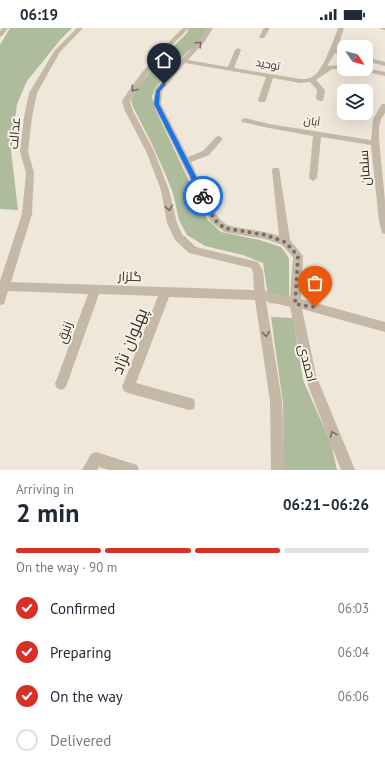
<!DOCTYPE html>
<meta charset="utf-8">
<style>
body{margin:0;font-family:"PT Sans",Cairo,sans-serif;background:#f2f2f3;color:#1f2937;height:100vh;display:flex;flex-direction:column;font-size:15px;white-space:nowrap}
*{box-sizing:border-box;margin:0}
p{font-size:13px;color:#747a83}
.icon{flex:none;width:22px;height:22px;fill:none;stroke:currentColor;stroke-width:2;stroke-linecap:round;stroke-linejoin:round}
.map{position:relative;height:442px;overflow:hidden}
.side{display:flex;flex-direction:column;background:#fff;flex:1}
.side>*{flex:none}
.needle{width:26px;rotate:125deg}
.tools{position:absolute;left:337px;top:12px;display:grid;gap:8px}
.tools a{display:grid;place-items:center;width:36px;height:36px;border-radius:8px;background:#fff;box-shadow:0 4px 16px #0002;font-size:20px}
.pin{position:absolute;display:grid;place-items:center;width:34px;height:34px;color:#fff;margin:-41px -17px;border-radius:50% 50% 50% 0;rotate:-45deg;box-shadow:0 0 4px #0007}
.pin .icon{rotate:45deg}
.courier{position:absolute;display:grid;place-items:center;width:40px;height:40px;margin:-20px;border:3px solid #1a73e8;border-radius:50%;background:#fff;color:#222;box-shadow:0 1px 5px #0007}
.overview em{font-style:normal;font-weight:700}
.overview div{display:flex;flex-direction:column-reverse}
.overview{display:flex;align-items:center;justify-content:space-between;height:68px;padding:0 16px}
h1{font-size:26px;font-weight:700;line-height:30px}
.bar{display:grid;grid-template-columns:repeat(4,1fr);gap:6px 4px;align-content:center;height:48px;padding:0 16px}
.bar i{height:5px;border-radius:3px;background:#e0e1e3}
.bar .active{background:#d93025}
.bar p{grid-column:span 4}
ol{padding:0 16px;list-style:none}
li{display:flex;align-items:center;gap:12px;height:44px}
li p{margin-inline-start:auto}
li .icon{padding:4px;border-radius:50%;background:#d93025;color:#fff;stroke-width:4}
li:last-child{color:#747a83}
li i{width:22px;height:22px;border:2px solid #e0e1e3;border-radius:50%}
.status{display:flex;justify-content:space-between;align-items:center;height:28px;padding:0 20px;background:#fff;direction:ltr}
.status svg{height:11px;fill:currentColor}
.map>svg:first-child{display:block}
.green{fill:#aebc9c}
.lines{fill:none;stroke-linecap:round;stroke-linejoin:round}
.minor{fill:#c5b8a7;fill-rule:evenodd}
.oneway{stroke:#756b61}
.route{fill:#1a73e8}
.done{stroke:#756d66;stroke-width:4;stroke-dasharray:0 7.2}
.labels{text-anchor:middle;stroke-width:4;stroke-linejoin:round;paint-order:stroke}
.far-street-label{font-size:11px;fill:#332c27;stroke:#f7f1e6}
.street-label{font-size:13px;fill:#332c27;stroke:#f7f1e6}
.near-street-label{font-size:16px;fill:#332c27;stroke:#f7f1e6}
</style>
<div class="status"><b>06:19</b><svg viewBox="0 0 49 12"><path d="M0 12V9h3v3zM5 12V6h3v6zM10 12V3h3v9zM15 12V0h3v12zM26 1h20v11H26zM47 4h2v5h-2z"/></svg></div>
<div class="map">
<svg width="385" height="442" viewBox="0 0 385 442">
<rect width="100%" height="100%" fill="#efe7da"/>
<path class="green" d="M 10,0 L 72,0 L 61,11 L 27,53 L 17,76 L 11,123 L 18,182 L 0,181 L 0,17 Z
M 189,0 L 207,0 L 203,12 L 187,24 L 155,60 L 152,69 L 156,83 L 207,191 L 221,204 L 260,212 L 281,219 L 289,230 L 289,276 L 269,275 L 263,235 L 243,227 L 205,218 L 187,207 L 179,192 L 173,165 L 164,143 L 151,114 L 133,79 L 131,72 L 137,60 L 159,33 L 187,5 Z
M 271,289 L 293,290 L 303,352 L 331,415 L 337,442 L 284,442 L 283,375 Z"/>
<g class="lines">
<path class="minor" d="M 2,0 L 8,0 L 2,8 L 0,9 L 0,3 Z
M 77,0 L 83,0 L 60,24 L 37,65 L 32,89 L 28,123 L 34,145 L 32,186 L 11,254 L 254,262 L 253,244 L 251,240 L 189,225 L 175,212 L 167,195 L 161,162 L 146,123 L 125,83 L 122,73 C 139,46 160,22 183,0 L 189,0 L 163,26 L 136,62 L 130,73 L 133,83 L 154,123 L 169,162 L 177,195 L 182,206 L 196,219 L 258,234 L 263,243 L 265,263 L 290,269 L 293,229 L 282,217 L 265,211 L 224,204 L 211,194 L 153,76 L 155,61 L 200,11 L 207,0 L 213,0 L 205,13 L 188,32 L 228,39 L 235,22 L 238,20 L 241,22 L 234,40 L 300,51 C 303,51 307,51 310,50 C 323,45 333,13 338,0 L 344,0 L 337,22 L 344,24 L 344,28 L 335,25 L 327,38 L 344,37 L 344,41 L 332,41 L 316,52 L 325,62 L 323,73 L 320,73 L 316,71 L 317,62 L 310,54 L 300,55 L 273,50 L 266,72 L 265,74 L 259,74 L 258,72 L 266,49 L 185,35 L 162,63 L 161,76 L 188,129 L 203,123 L 216,109 L 219,108 L 223,111 L 209,127 L 191,134 C 198,148 214,193 228,197 C 245,202 263,202 279,208 L 272,142 L 273,140 L 279,140 L 290,212 L 303,228 L 301,271 L 385,294 L 385,304 L 302,281 L 316,347 L 355,442 L 341,442 L 304,347 L 290,279 L 266,273 L 282,373 L 285,442 L 271,442 L 270,373 L 255,272 L 169,269 L 136,355 L 194,371 L 195,376 L 194,381 L 189,382 L 128,365 L 124,363 L 122,359 L 158,268 L 99,266 L 67,356 L 65,360 L 61,362 L 57,360 L 55,356 L 88,266 L 8,263 L 4,276 L 0,277 L 0,253 L 22,186 L 26,145 L 20,123 L 24,89 L 29,65 L 55,22 Z
M 264,0 L 270,0 L 264,10 L 260,10 L 259,9 Z
M 380,0 L 385,0 L 385,2 L 381,1 Z
M 366,29 L 385,34 L 385,38 L 366,33 Z
M 366,40 L 385,44 L 385,48 L 355,41 Z
M 382,76 L 385,76 L 385,85 L 381,91 L 379,99 L 379,111 L 385,173 L 385,206 L 382,205 L 379,193 L 371,117 L 321,109 L 317,150 L 313,153 L 309,150 L 313,108 L 269,100 L 242,94 L 241,92 L 245,90 L 269,96 L 371,112 L 373,91 Z
M 96,424 L 137,437 L 139,442 L 109,442 L 99,439 L 97,442 L 82,442 L 91,426 Z"/>
</g>
<defs><path id="oneway-chevron" d="M-2-3.5L2.5 0L-2 3.5" fill="none" stroke-width="1.6" stroke-linecap="round" stroke-linejoin="round"/></defs>
<g class="oneway">
<use href="#oneway-chevron" transform="translate(199 16) rotate(-46)"/>
<use href="#oneway-chevron" transform="translate(134 61) rotate(124)"/>
<use href="#oneway-chevron" transform="translate(169 180) rotate(78)"/>
<use href="#oneway-chevron" transform="translate(266 306) rotate(82)"/>
<use href="#oneway-chevron" transform="translate(333 406) rotate(-111)"/>
</g>
<path class="route" d="M 162,55 L 166,56 L 160,63 L 159,76 L 206,168 L 205,169 L 203,170 L 200,168 L 154,76 L 156,63 Z"/>
<g class="lines">
<path class="done" d="M 203,168 L 214,191 L 224,200 L 266,207 L 285,214 L 298,228 L 295,276 L 315,279"/>
</g>
<g class="labels">
<g class="far-street-label">
<text transform="translate(268 36) rotate(10)" y="4">توحید</text>
<text transform="translate(312 93) rotate(9)" y="4">آبان</text>
</g>
<g class="street-label">
<text transform="translate(14 105) rotate(-86)" y="5">عدالت</text>
<text transform="translate(364 140) rotate(-94)" y="5">سلمان</text>
<text transform="translate(130 248) rotate(2)" y="5">گلزار</text>
<text transform="translate(64 304) rotate(-70)" y="5">زنبق</text>
<text transform="translate(308 335) rotate(76)" y="5">احمدی</text>
</g>
<g class="near-street-label">
<text transform="translate(129 313) rotate(-68)" y="6">پهلوان نژاد</text>
</g>
</g>
</svg>
<div class="tools">
<a><svg class="needle" viewBox="-14 -14 28 28"><path d="M0-13l5 13h-10z" fill="#e53935"/><path d="M0 13l5-13h-10z" fill="#747a83"/></svg></a>
<a><svg class="icon" aria-label="layers" viewBox="0 0 24 24"><path d="M12 4l9 5-9 5-9-5zM3 14l9 5 9-5"/></svg></a>
</div>
<div class="pin" style="left:315px;top:279px;background:#ea580c"><svg class="icon" aria-label="bag" viewBox="0 0 24 24"><path d="M5 8h14l-1 12H6zM9 8a3 3 0 0 1 6 0"/></svg></div>
<div class="pin" style="left:164px;top:56px;background:#1f2937"><svg class="icon" aria-label="home" viewBox="0 0 24 24"><path d="M3 11l9-7 9 7M6 9v11h12V9"/></svg></div>
<div class="courier" style="left:203px;top:168px"><svg class="icon" aria-label="bike" viewBox="0 0 24 24"><circle cx="6" cy="16" r="4"/><circle cx="18" cy="16" r="4"/><path d="M6 16l4-8h5l3 8M10 8l3 8H6M13 5h3"/></svg></div>
</div>
<section class="side">
<div class="overview"><div><h1>2 min</h1><p>Arriving in</p></div><em>06:21–06:26</em></div>
<div class="bar"><i class="active"></i><i class="active"></i><i class="active"></i><i></i><p>On the way · 90 m</p></div>
<ol>
<li><svg class="icon" aria-label="check" viewBox="0 0 24 24"><path d="M5 12l5 5 9-10"/></svg>Confirmed<p>06:03</p></li>
<li><svg class="icon" aria-label="check" viewBox="0 0 24 24"><path d="M5 12l5 5 9-10"/></svg>Preparing<p>06:04</p></li>
<li><svg class="icon" aria-label="check" viewBox="0 0 24 24"><path d="M5 12l5 5 9-10"/></svg>On the way<p>06:06</p></li>
<li><i></i>Delivered</li>
</ol>
</section>
